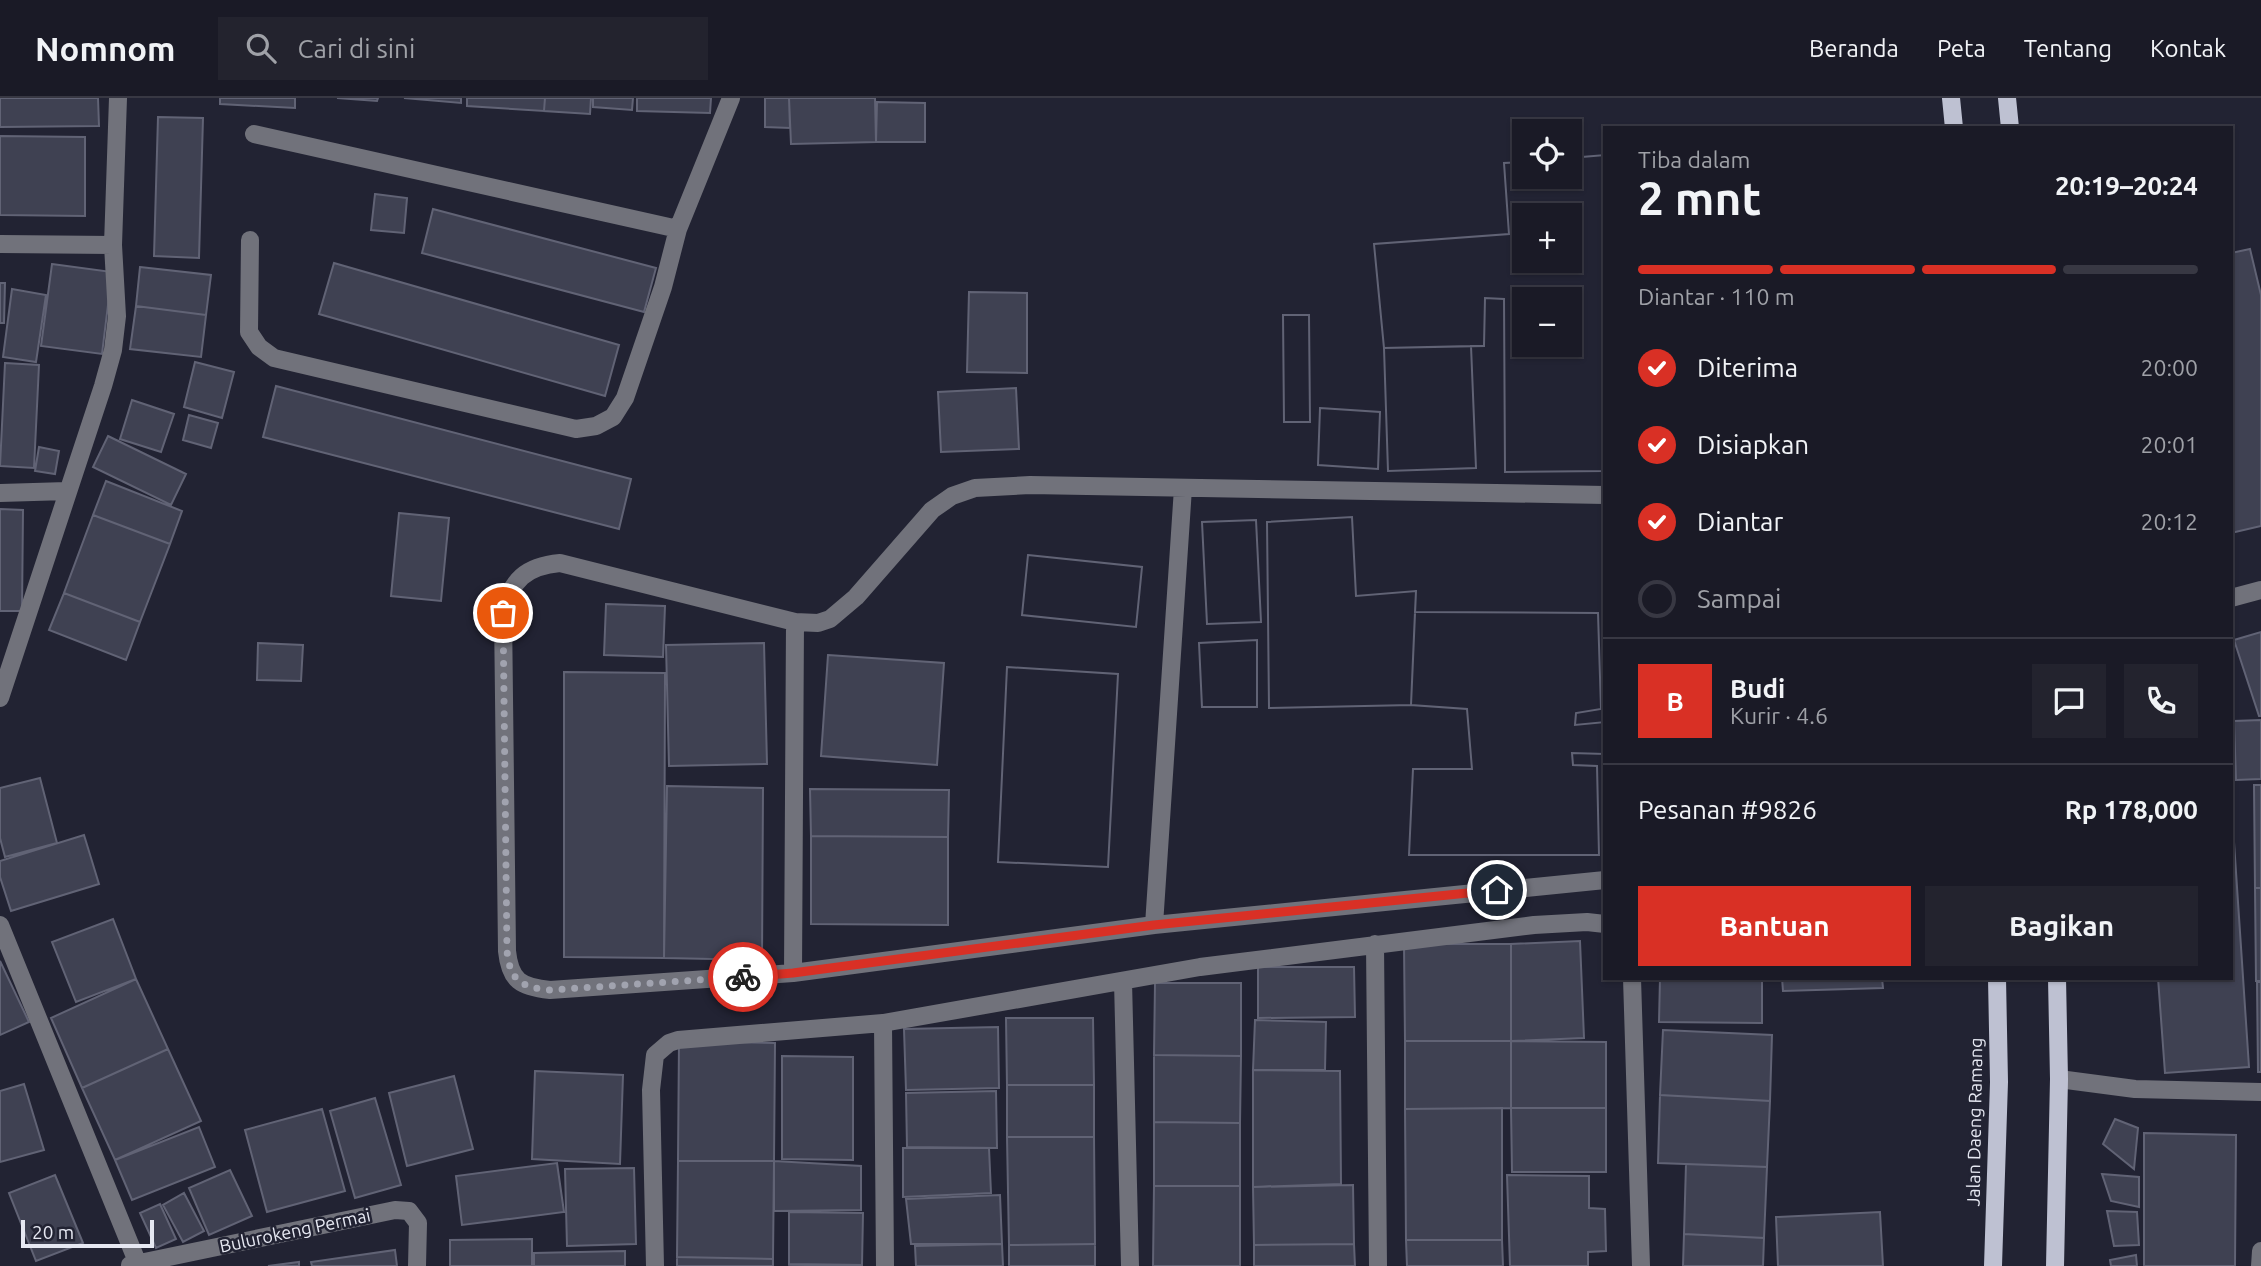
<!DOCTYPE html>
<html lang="id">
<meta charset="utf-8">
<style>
body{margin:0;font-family:Ubuntu,sans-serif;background:#23232e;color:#f1f3f6;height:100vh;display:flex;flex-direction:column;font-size:26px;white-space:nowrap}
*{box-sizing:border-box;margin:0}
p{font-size:23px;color:#9fa1a7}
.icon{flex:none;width:38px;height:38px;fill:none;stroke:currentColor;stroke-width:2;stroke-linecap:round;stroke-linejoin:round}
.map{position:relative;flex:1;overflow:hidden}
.panel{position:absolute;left:1603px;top:28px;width:630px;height:854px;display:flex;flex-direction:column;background:#1a1a26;border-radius:0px;box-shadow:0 2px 5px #0004,0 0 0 2px #383843}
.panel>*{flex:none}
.buttons{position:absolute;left:1512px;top:21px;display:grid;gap:14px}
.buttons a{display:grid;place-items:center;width:70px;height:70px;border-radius:0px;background:#1a1a26;box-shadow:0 2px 5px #0004,0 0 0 2px #383843;font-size:35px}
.scale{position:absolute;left:21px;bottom:18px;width:133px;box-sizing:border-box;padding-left:7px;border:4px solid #e6e8f2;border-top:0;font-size:19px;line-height:24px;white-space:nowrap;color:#e6e8f2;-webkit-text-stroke:5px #222333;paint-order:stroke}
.pin{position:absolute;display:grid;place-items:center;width:60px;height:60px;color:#fff;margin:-30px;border:4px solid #fff;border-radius:50%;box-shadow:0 2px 7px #0007}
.courier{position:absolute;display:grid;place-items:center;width:70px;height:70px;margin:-35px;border:5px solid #d93025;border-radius:50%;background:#fff;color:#222;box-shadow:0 2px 9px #0007}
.head em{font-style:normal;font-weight:600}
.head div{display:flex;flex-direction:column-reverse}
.head{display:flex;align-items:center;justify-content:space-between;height:119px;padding:0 35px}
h1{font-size:46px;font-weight:600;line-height:52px}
.bar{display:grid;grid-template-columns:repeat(4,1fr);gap:10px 7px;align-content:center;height:84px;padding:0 35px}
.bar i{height:9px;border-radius:5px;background:#383843}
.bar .current{background:#d93025}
.bar p{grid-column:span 4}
.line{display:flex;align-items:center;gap:18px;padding:0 35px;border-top:2px solid #383843}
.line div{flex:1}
.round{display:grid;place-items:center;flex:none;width:74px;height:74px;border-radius:0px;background:#23232e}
ol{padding:0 35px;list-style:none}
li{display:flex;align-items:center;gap:21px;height:77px}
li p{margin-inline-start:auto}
li .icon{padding:7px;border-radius:50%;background:#d93025;color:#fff;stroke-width:4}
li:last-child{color:#9fa1a7}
li i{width:38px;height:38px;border:4px solid #383843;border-radius:50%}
.primary-button{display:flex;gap:14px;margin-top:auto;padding:14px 35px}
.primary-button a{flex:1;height:80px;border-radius:0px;background:#d93025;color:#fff;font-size:28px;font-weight:600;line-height:80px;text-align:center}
.primary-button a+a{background:#23232e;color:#f1f3f6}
header{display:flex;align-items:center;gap:42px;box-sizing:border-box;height:98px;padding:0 35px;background:#1a1a26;border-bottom:2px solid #383843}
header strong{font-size:33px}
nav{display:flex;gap:38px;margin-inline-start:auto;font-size:24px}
.search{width:490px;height:63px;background:#23232e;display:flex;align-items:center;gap:18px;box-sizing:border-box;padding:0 24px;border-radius:0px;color:#9fa1a7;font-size:26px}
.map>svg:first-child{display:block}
.building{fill:#3f4152;stroke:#616375;stroke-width:2;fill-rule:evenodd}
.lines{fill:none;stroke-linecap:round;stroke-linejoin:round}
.minor{stroke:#71727b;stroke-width:18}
.major{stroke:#bec1d2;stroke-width:18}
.done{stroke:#a1a3af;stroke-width:7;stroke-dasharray:0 12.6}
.route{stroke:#d93025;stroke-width:9}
.labels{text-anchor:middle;stroke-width:5;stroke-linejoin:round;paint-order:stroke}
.street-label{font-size:18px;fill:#e6e8f2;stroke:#222333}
</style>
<header>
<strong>Nomnom</strong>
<div class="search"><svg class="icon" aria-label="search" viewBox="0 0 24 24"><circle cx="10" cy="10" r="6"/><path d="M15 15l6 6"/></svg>Cari di sini</div>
<nav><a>Beranda</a><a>Peta</a><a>Tentang</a><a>Kontak</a></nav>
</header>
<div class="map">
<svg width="2261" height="1168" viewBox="0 0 2261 1168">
<rect width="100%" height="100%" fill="#222333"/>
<path class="building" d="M 0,0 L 98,0 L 99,28 L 0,29 Z
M 220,0 L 295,0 L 295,10 L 220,6 Z
M 337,0 L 378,0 L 377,3 Z
M 404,0 L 461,0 L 461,5 Z
M 467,0 L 545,0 L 544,13 L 467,8 Z
M 545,0 L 591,0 L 590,16 L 544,13 Z
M 593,0 L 633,0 L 632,12 L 593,9 Z
M 637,0 L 711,0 L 710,15 L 637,13 Z
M 765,0 L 789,0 L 790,30 L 765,29 Z
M 789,0 L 875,0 L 876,44 L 791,46 Z
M 877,4 L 925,5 L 925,44 L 876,44 Z
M 158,19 L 203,20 L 199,160 L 154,158 Z
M 0,38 L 85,39 L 85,118 L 0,117 Z
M 1605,57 L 1605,373 L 1505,374 L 1504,201 L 1485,200 L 1484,248 L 1471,248 L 1476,370 L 1388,373 L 1384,250 L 1374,146 L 1509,136 L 1504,65 L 1524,64 L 1524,79 L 1570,79 L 1570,60 ZM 1524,117 L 1570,117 L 1570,163 L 1524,163 ZM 1524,201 L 1570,201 L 1570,247 L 1524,247 Z
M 1605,57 L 1605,373 L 1505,374 L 1504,201 L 1485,200 L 1484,248 L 1384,250 L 1374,146 L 1509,136 L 1504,65 L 1524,64 L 1524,79 L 1570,79 L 1570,60 ZM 1524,117 L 1570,117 L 1570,163 L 1524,163 ZM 1524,201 L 1570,201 L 1570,247 L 1524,247 Z
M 375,96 L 407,100 L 404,135 L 371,132 Z
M 433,111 L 656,170 L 644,214 L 422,155 Z
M 2250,151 L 2261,197 L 2261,428 L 2231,435 L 2231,155 Z
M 334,165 L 619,247 L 605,298 L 319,216 Z
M 52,166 L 112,174 L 102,256 L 41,248 Z
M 140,169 L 211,177 L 206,217 L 136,208 Z
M 0,185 L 5,185 L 4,225 L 0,225 Z
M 12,191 L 46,197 L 36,264 L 3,259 Z
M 969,194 L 1027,195 L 1027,275 L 967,274 Z
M 136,208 L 206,217 L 201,259 L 130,251 Z
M 1283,217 L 1309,217 L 1310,324 L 1284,324 Z
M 1283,217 L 1309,217 L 1310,324 L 1284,324 Z
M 1471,248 L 1476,370 L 1388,373 L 1384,250 Z
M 195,264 L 234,274 L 222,320 L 184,309 Z
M 5,265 L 39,267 L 34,370 L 0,368 Z
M 276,288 L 631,381 L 619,431 L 263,339 Z
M 1016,290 L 1019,351 L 941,354 L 938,294 Z
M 132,302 L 174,316 L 161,354 L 120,341 Z
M 1320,310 L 1380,314 L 1378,371 L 1318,367 Z
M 1320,310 L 1380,314 L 1378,371 L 1318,367 Z
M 189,317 L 218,325 L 211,350 L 183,342 Z
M 108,338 L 186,376 L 171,407 L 93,369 Z
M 39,349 L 59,353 L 55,376 L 35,373 Z
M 106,383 L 182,413 L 170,446 L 93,417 Z
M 0,411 L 23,412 L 22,513 L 0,513 Z
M 399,415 L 449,420 L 441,503 L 391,498 Z
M 93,417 L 170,446 L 140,524 L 64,495 Z
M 1352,419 L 1356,498 L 1416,493 L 1415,514 L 1598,515 L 1601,611 L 1576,615 L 1575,627 L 1605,624 L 1605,656 L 1572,655 L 1573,667 L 1597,668 L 1599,757 L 1409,757 L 1413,671 L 1472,671 L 1467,611 L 1411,607 L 1269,610 L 1267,424 Z
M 1352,419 L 1356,498 L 1416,493 L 1411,607 L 1269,610 L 1267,424 Z
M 1256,422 L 1261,524 L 1207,526 L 1202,424 Z
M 1256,422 L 1261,524 L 1207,526 L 1202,424 Z
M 1028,457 L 1142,469 L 1136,529 L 1022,517 Z
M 1028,457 L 1142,469 L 1136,529 L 1022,517 Z
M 64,495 L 140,524 L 126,562 L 49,532 Z
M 606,506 L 665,508 L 663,559 L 604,557 Z
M 1415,514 L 1598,515 L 1601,611 L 1576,615 L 1575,627 L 1605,624 L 1605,656 L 1572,655 L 1573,667 L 1597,668 L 1599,757 L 1409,757 L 1413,671 L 1472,671 L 1467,611 L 1411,607 Z
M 2261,534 L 2261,618 L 2259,618 L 2234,542 Z
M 1257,542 L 1257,609 L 1202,609 L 1199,545 Z
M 1257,542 L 1257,609 L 1202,609 L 1199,545 Z
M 258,545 L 303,547 L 301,583 L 257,582 Z
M 764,545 L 767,666 L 669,668 L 666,547 Z
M 828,557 L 944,565 L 937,667 L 821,658 Z
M 1007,569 L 1118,576 L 1108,769 L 998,764 Z
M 1007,569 L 1118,576 L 1108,769 L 998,764 Z
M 564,574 L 665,575 L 664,860 L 564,859 Z
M 2261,622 L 2261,681 L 2236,682 L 2234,623 Z
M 40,680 L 57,745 L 5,759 L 0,740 L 0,690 Z
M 2254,687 L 2261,687 L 2261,790 L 2255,790 Z
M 667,688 L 763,690 L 762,862 L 664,860 Z
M 810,691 L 949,692 L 948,739 L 811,738 Z
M 2231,699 L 2249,969 L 2165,975 L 2158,880 L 2231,880 Z
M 84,737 L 99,786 L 11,813 L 0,779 L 0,763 Z
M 811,738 L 948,739 L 948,827 L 811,826 Z
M 2255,790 L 2261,790 L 2261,883 L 2256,883 Z
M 113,821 L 136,881 L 76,904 L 52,844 Z
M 1580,843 L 1584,940 L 1511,943 L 1511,846 Z
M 1404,846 L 1511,846 L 1511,943 L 1405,943 Z
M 0,863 L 29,924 L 0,937 Z
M 1258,869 L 1354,869 L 1355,919 L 1258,920 Z
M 1660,880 L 1762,880 L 1762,925 L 1659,924 Z
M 1782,880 L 1882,880 L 1883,890 L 1783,893 Z
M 136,881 L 168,951 L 82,990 L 51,920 Z
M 2257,884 L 2261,884 L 2261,974 L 2258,974 Z
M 1155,885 L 1241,885 L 1241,958 L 1154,957 Z
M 1006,920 L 1093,920 L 1094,987 L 1007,987 Z
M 1255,922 L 1326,924 L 1325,972 L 1253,972 Z
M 998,929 L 999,990 L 906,992 L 904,931 Z
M 1663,932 L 1772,937 L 1770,1003 L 1660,997 Z
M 679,943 L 775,945 L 774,1063 L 678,1063 Z
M 1405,943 L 1511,943 L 1511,1010 L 1405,1011 Z
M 1511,943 L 1606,944 L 1606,1010 L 1511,1010 Z
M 168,951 L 201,1023 L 115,1062 L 82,990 Z
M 1154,957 L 1241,958 L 1240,1025 L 1154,1024 Z
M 782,958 L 853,959 L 853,1062 L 782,1061 Z
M 1253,972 L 1340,973 L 1341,1086 L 1253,1089 Z
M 535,973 L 623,977 L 620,1066 L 532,1061 Z
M 454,978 L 473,1051 L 407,1068 L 389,995 Z
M 24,986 L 44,1052 L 0,1064 L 0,993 Z
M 1007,987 L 1094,987 L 1094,1039 L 1007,1039 Z
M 996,993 L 997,1050 L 907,1049 L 906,995 Z
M 1660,997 L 1770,1003 L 1767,1069 L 1658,1065 Z
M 375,1000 L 401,1087 L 355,1100 L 330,1013 Z
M 1502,1010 L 1502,1142 L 1406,1142 L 1405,1011 Z
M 1511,1010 L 1606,1010 L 1606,1074 L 1512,1074 Z
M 322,1011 L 345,1093 L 267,1114 L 245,1032 Z
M 2115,1021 L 2138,1030 L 2134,1071 L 2103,1046 Z
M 1154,1024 L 1240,1025 L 1240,1088 L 1154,1088 Z
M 199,1029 L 215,1069 L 132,1102 L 115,1062 Z
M 2144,1035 L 2236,1037 L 2235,1168 L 2144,1168 Z
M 1007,1039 L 1094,1039 L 1095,1146 L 1009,1147 Z
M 903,1050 L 989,1050 L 991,1095 L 903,1099 Z
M 678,1063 L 774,1063 L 773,1161 L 677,1159 Z
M 774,1063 L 861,1068 L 861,1112 L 774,1113 Z
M 557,1065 L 564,1114 L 462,1127 L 456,1078 Z
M 1686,1066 L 1767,1069 L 1764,1140 L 1684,1136 Z
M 634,1070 L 636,1146 L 567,1148 L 565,1071 Z
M 230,1072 L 252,1118 L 209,1137 L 189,1090 Z
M 2102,1076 L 2139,1079 L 2139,1109 L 2111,1103 Z
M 55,1077 L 83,1145 L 36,1163 L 9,1095 Z
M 1507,1077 L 1589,1078 L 1589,1110 L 1605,1111 L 1606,1153 L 1588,1154 L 1588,1168 L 1510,1168 Z
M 1353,1087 L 1354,1146 L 1254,1147 L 1253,1089 Z
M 1154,1088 L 1240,1088 L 1240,1168 L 1153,1168 Z
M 184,1095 L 204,1133 L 183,1144 L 163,1107 Z
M 1000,1097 L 1002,1146 L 911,1146 L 906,1101 Z
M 160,1106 L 176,1141 L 156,1150 L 140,1115 Z
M 2107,1113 L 2137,1114 L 2139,1147 L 2114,1148 Z
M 789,1114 L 863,1115 L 862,1167 L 789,1166 Z
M 1880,1114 L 1883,1168 L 1778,1168 L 1776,1119 Z
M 1684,1136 L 1764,1140 L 1763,1168 L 1683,1168 Z
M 532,1141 L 532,1168 L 450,1168 L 450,1142 Z
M 1406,1142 L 1502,1142 L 1503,1168 L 1407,1168 Z
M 1002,1146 L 1003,1168 L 916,1168 L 915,1148 Z
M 1095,1146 L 1095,1168 L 1009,1168 L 1009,1147 Z
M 1354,1146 L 1355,1168 L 1254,1168 L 1254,1147 Z
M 395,1152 L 397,1168 L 312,1168 L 311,1164 Z
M 625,1153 L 625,1168 L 534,1168 L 534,1155 Z
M 2136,1157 L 2137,1168 L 2111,1168 L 2110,1162 Z
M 677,1159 L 773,1161 L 773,1168 L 677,1168 Z
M 299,1164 L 299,1168 L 268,1168 Z
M 789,1166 L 862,1167 L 862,1168 L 789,1168 Z"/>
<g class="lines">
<path class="minor" d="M 254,36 L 678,131
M 250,142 L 249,234 L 259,249 L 274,260 L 576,331 L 596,328 L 613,319 L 625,300 L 663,189 L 678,131 L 731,0
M 0,146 L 113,147 L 117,218 L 113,252 L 103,288 L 0,600
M 113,147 L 118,0
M 0,395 L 67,393
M 1605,397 L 1030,387 L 975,390 L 952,398 L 932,412 L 856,499 L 830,521 L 818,525 L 795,524 L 560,465 C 526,468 511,482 503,515 L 507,853 C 510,883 521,889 550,892 L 793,875 L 1154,827 L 1605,782
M 2231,500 L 2261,492
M 0,827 L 138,1166
M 1154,827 L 1183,390
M 1375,846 L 1378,1168
M 793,875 L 795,524
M 1632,880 L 1641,1168
M 1123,883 L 1130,1168
M 883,925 L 885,1168
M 2059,981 L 2135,991 L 2261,994
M 130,1167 L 395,1112 L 409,1113 L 418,1125 L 417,1168
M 655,1168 L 651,992 L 655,957 L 669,945 L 678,942 L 883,925 L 1200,869 L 1534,827 L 1587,824 L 1605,826
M 2260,1168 L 2261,1153"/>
<path class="major" d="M 1951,0 L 1954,30
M 2007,0 L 2010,30
M 1993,1168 L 1999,984 L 1997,880
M 2055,1168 L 2059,981 L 2057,880"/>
</g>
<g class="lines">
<path class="done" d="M 503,515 L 507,853 C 510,883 521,889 550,892 L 743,879"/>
<path class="route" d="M 743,879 L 793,875 L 1154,827 L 1497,792"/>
</g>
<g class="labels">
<g class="street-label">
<text transform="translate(1975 1024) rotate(-89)" y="6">Jalan Daeng Ramang</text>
<text transform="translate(295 1133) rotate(-12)" y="6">Bulurokeng Permai</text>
</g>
</g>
</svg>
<div class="buttons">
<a><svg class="icon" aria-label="locate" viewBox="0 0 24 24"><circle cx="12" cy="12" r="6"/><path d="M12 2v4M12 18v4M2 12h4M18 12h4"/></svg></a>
<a>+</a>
<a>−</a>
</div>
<div class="scale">20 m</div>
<div class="pin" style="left:503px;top:515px;background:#ea580c"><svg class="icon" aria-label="bag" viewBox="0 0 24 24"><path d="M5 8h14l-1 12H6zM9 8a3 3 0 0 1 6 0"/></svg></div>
<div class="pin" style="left:1497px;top:792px;background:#1f2937"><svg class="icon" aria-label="home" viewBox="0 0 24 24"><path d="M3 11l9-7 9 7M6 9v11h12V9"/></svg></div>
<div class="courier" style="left:743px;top:879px"><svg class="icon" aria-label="bike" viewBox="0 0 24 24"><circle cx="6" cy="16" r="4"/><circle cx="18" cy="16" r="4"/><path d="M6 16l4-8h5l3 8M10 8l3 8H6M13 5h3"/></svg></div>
<section class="panel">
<div class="head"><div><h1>2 mnt</h1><p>Tiba dalam</p></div><em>20:19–20:24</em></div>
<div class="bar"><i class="current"></i><i class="current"></i><i class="current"></i><i></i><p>Diantar · 110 m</p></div>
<ol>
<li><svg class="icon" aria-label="check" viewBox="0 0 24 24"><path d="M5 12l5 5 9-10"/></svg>Diterima<p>20:00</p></li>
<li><svg class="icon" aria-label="check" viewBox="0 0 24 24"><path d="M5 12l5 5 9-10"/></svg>Disiapkan<p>20:01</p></li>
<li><svg class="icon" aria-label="check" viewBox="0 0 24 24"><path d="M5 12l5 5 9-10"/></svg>Diantar<p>20:12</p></li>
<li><i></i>Sampai</li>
</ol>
<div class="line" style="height:126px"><b class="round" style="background:#d93025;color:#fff">B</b><div><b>Budi</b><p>Kurir · 4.6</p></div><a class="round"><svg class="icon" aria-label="chat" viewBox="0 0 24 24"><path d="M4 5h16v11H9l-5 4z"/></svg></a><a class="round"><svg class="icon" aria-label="phone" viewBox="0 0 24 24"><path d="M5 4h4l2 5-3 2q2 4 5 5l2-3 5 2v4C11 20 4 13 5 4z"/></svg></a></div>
<div class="line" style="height:91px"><div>Pesanan #9826</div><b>Rp 178,000</b></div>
<div class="primary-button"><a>Bantuan</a><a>Bagikan</a></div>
</section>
</div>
